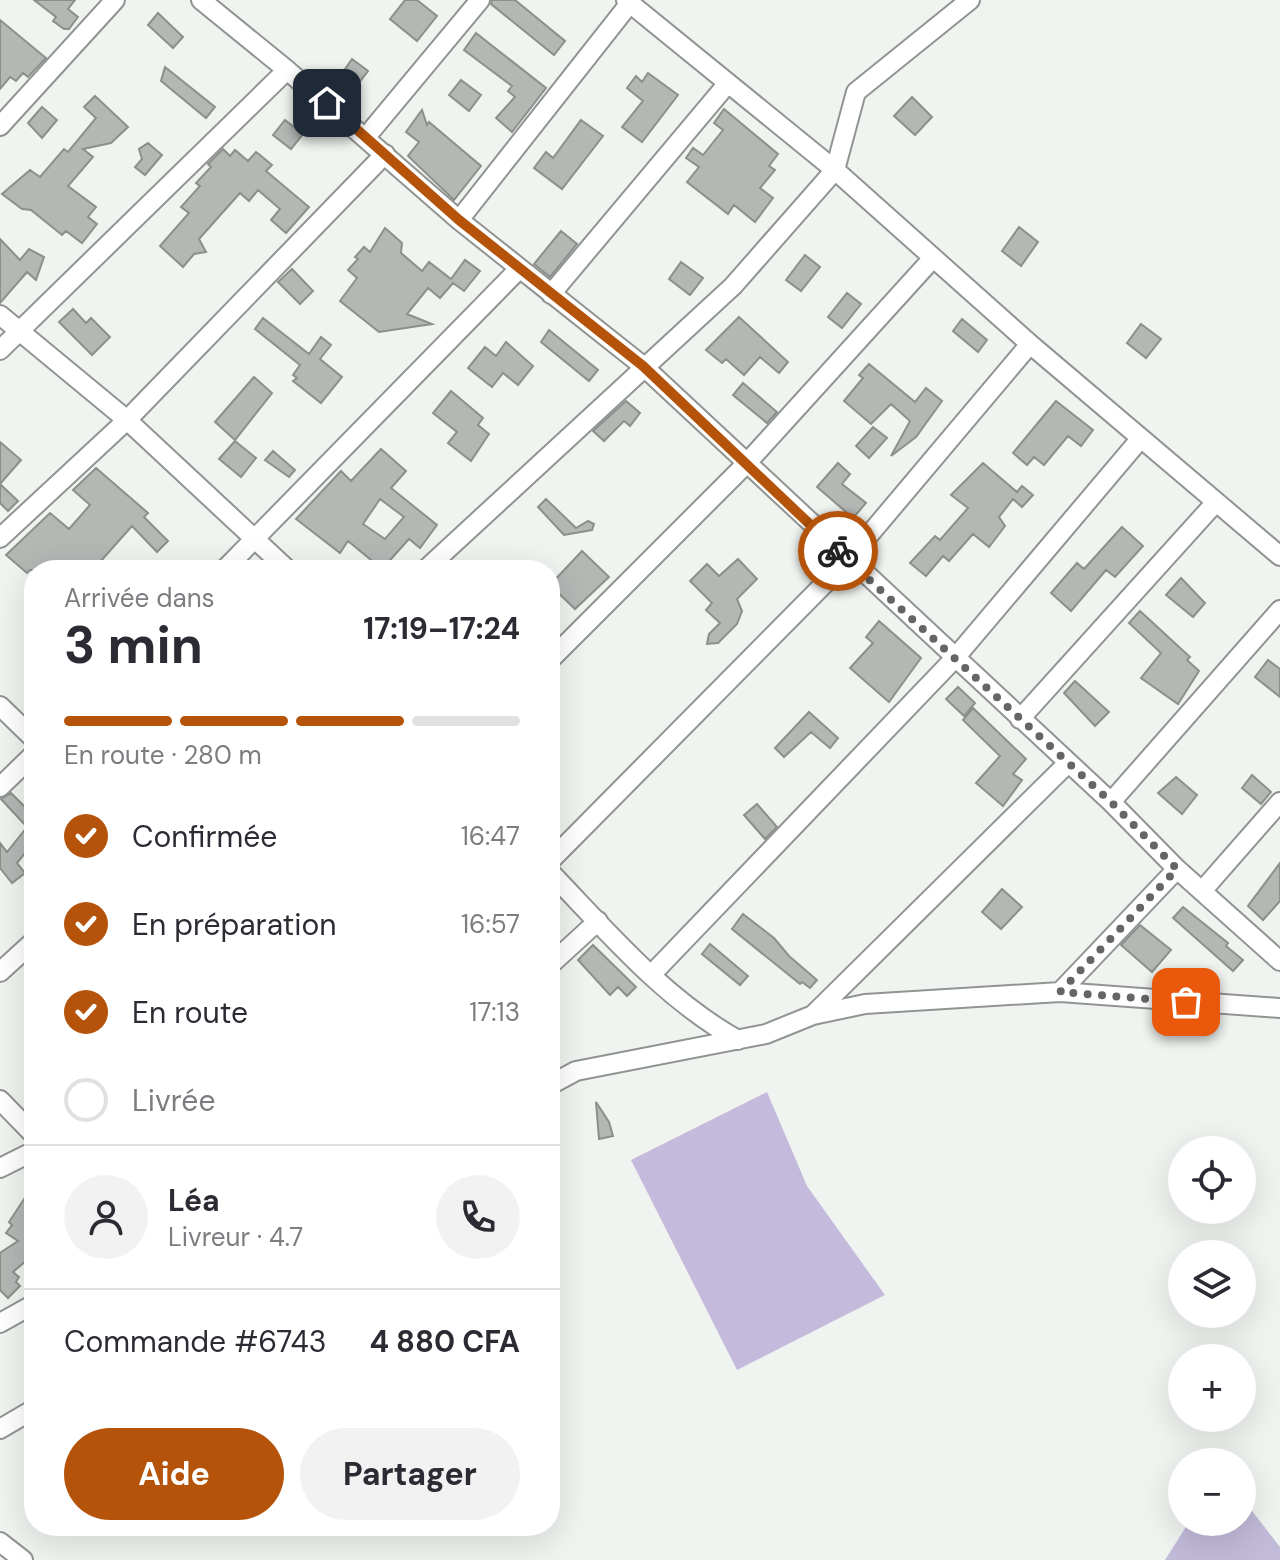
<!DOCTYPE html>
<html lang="fr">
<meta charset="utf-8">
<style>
body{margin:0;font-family:"DM Sans",sans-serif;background:#f2f2f3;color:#2b2b33;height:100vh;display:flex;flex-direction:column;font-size:30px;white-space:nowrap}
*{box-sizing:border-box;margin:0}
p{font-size:26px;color:#7c7c81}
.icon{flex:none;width:44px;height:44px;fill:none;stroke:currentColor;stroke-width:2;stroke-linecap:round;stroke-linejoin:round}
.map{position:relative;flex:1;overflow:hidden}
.drawer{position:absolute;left:24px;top:560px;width:536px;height:976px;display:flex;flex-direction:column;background:#fff;border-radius:32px;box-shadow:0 8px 32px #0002}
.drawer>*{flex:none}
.buttons{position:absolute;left:1168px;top:1136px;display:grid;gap:16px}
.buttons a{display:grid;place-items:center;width:88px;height:88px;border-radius:50%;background:#fff;box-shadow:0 8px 32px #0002;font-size:40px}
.pin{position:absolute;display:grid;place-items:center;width:68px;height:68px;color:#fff;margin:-34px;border-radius:16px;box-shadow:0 4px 12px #0006}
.courier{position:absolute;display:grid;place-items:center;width:80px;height:80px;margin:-40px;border:6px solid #b45309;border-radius:50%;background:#fff;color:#222;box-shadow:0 2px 10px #0007}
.overview em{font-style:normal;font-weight:700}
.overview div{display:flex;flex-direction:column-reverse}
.overview{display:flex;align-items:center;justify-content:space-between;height:136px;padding:0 40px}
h1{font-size:52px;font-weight:700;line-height:60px}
.bar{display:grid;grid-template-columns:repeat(4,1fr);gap:12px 8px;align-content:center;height:96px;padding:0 40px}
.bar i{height:10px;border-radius:6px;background:#e1e1e2}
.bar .current{background:#b45309}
.bar p{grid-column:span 4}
.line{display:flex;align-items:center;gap:20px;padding:0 40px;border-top:2px solid #e1e1e2}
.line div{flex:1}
.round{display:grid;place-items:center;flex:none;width:84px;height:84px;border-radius:42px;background:#f2f2f3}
ol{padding:0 40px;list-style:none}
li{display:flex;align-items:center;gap:24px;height:88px}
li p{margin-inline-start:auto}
li .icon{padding:8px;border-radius:50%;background:#b45309;color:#fff;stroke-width:4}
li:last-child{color:#7c7c81}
li i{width:44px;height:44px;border:4px solid #e1e1e2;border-radius:50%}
.button{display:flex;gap:16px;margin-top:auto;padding:16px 40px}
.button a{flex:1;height:92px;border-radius:48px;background:#b45309;color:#fff;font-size:32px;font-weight:700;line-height:92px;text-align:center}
.button a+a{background:#f2f2f3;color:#2b2b33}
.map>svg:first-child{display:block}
.green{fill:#c2bad9}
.forest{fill:#c3badc}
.building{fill:#b4b8b5;stroke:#8c908c;stroke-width:2;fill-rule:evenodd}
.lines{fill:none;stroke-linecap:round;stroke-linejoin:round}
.minor-casing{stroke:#919491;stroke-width:22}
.minor{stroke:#fff;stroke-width:18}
.done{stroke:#646664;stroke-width:8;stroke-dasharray:0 14.4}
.route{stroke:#b45309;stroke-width:10}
</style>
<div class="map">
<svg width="1280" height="1560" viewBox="0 0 1280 1560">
<rect width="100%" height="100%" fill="#f0f4f0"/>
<path class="green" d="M 1242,1498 L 1280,1547 L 1280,1560 L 1165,1560 L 1189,1522 L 1242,1522 Z"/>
<path class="forest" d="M 767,1092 L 807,1186 L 885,1295 L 737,1370 L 631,1160 Z"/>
<path class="building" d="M 34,0 L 75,0 L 68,9 L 78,17 L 69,29 L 64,29 L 53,21 L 56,17 Z
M 405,0 L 417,0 L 437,16 L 417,41 L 390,19 Z
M 492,0 L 515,0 L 565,41 L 554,55 L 491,4 Z
M 158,13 L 183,37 L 173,48 L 148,25 Z
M 0,20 L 46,58 L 28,77 L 23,73 L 16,81 L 10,77 L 0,89 Z
M 476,33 L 546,88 L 512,132 L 496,118 L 515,97 L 508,91 L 512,86 L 464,50 Z
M 352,59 L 368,71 L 358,84 L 343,72 Z
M 165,67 L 215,107 L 206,118 L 161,81 Z
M 648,73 L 678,95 L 642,142 L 622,127 L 643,101 L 627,88 L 636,76 L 642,82 Z
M 461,80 L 481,95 L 469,111 L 449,95 Z
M 95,96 L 128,127 L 111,143 L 83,149 L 93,157 L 68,186 L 96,207 L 88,217 L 97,224 L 82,243 L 66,231 L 62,235 L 31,210 L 22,209 L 2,194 L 30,170 L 40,177 L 64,149 L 68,152 L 96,118 L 84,107 Z
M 912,97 L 932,117 L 915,135 L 894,116 Z
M 42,107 L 57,120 L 42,138 L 28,123 Z
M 724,109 L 778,154 L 769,166 L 775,170 L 760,188 L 773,198 L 755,222 L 734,205 L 728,214 L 687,182 L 699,167 L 686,158 L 693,148 L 703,155 L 723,130 L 714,123 Z
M 422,110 L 427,125 L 429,122 L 481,166 L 454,200 L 408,156 L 419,142 L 406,132 Z
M 285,120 L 303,134 L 291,149 L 273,135 Z
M 581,120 L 603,136 L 562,189 L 534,168 L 546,152 L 553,158 Z
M 148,143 L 162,155 L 145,175 L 135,167 L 142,159 L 139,149 Z
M 223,149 L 230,156 L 235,150 L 248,161 L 256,152 L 260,155 L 272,165 L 266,171 L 309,207 L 286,233 L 271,220 L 280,209 L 258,190 L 249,201 L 240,193 L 199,239 L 206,252 L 194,254 L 183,267 L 160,246 L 189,213 L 181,207 L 200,186 L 196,183 L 211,167 L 208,164 Z
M 1019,227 L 1038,242 L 1021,266 L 1002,251 Z
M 385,228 L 402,243 L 401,253 L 422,271 L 429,262 L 451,279 L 465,260 L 480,271 L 464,291 L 453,283 L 440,298 L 428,288 L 407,314 L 432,324 L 379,332 L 340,301 L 357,278 L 348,270 L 358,259 L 355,257 L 364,247 L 370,252 Z
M 561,231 L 577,244 L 550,277 L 534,264 Z
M 0,239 L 20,260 L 29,249 L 44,257 L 36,280 L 27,272 L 0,303 Z
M 805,255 L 820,267 L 801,291 L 786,280 Z
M 681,262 L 703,278 L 690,295 L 669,279 Z
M 292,269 L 313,291 L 300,304 L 278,282 Z
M 847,293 L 861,304 L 842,328 L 828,317 Z
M 73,309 L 86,323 L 91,318 L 110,337 L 92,355 L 59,322 Z
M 739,317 L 788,362 L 779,373 L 760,357 L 744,375 L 726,359 L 722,363 L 706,350 Z
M 263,318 L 309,354 L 321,337 L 331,345 L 320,359 L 342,377 L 321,403 L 293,381 L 297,378 L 293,375 L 300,365 L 255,329 Z
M 962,319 L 987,340 L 978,352 L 953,331 Z
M 1141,324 L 1161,339 L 1146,358 L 1127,343 Z
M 549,330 L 598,370 L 589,381 L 541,342 Z
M 506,342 L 533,366 L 518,385 L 503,373 L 492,387 L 468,368 L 485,347 L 496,356 Z
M 869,364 L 915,402 L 926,388 L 942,401 L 916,437 L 891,456 L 910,421 L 891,404 L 871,424 L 844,401 L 863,378 L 859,375 Z
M 254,377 L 272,393 L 235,440 L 215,422 Z
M 743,383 L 777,412 L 767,423 L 733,395 Z
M 451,391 L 483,418 L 478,425 L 489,434 L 471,461 L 448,443 L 457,432 L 433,413 Z
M 626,401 L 640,413 L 630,426 L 624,421 L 604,441 L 593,431 Z
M 1056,401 L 1093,430 L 1081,446 L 1068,436 L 1044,465 L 1034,457 L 1027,465 L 1013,453 Z
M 873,427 L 887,438 L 869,458 L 856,446 Z
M 235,441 L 256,458 L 241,477 L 219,459 Z
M 0,442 L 21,460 L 0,484 L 18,501 L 8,511 L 0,503 Z
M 381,449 L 406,471 L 391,488 L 437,525 L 420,548 L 409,539 L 382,569 L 348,541 L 340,553 L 296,519 L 341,471 L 351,481 ZM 380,499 L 404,517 L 385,539 L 363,524 Z
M 273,451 L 295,470 L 289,477 L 265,460 Z
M 838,463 L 850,474 L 842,484 L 866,503 L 853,518 L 817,487 Z
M 983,463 L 1017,492 L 1022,486 L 1033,495 L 1022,507 L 1013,499 L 999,517 L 1005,526 L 989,547 L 973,534 L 949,561 L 943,556 L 926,576 L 910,563 L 935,536 L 940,540 L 968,508 L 951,495 Z
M 96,468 L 148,513 L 144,517 L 168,541 L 157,552 L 132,526 L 100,562 L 110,570 L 30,570 L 27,573 L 6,555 L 50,513 L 69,529 L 90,505 L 73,490 Z
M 546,499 L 576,528 L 588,521 L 594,524 L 592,530 L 564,535 L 538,507 Z
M 1122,527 L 1143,546 L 1115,577 L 1106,570 L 1071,611 L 1051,593 L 1077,563 L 1084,569 Z
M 582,551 L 609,577 L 575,609 L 550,585 Z
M 738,559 L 757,579 L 737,599 L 742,611 L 737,624 L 718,643 L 707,644 L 709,634 L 720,623 L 706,610 L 712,603 L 690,581 L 707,564 L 719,576 Z
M 1181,578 L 1205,603 L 1193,617 L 1166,595 Z
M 1140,611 L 1190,657 L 1187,660 L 1199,671 L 1178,704 L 1141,678 L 1161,653 L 1129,623 Z
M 879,621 L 921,658 L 889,702 L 850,668 L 873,643 L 866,637 Z
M 1268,660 L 1280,669 L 1280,697 L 1255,677 Z
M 1075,681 L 1109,712 L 1095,726 L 1064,693 Z
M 958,687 L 975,703 L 964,716 L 946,699 Z
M 973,708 L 1026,759 L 1013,774 L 1022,780 L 1003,806 L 976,783 L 1000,756 L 963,720 Z
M 809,712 L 838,738 L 830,748 L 811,732 L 784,757 L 775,748 Z
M 1252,775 L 1271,792 L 1261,804 L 1242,788 Z
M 1176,777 L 1197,795 L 1182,814 L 1158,793 Z
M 11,793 L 27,809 L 34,802 L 34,842 L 17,863 L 25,873 L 12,883 L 0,868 L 0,843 L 7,852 L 27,827 L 1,799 Z
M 757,804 L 777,827 L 765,839 L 744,815 Z
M 1280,863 L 1280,901 L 1263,920 L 1248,906 Z
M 1002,889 L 1022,907 L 1001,929 L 982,912 Z
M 1183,907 L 1228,943 L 1226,946 L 1243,960 L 1233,971 L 1173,918 Z
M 743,914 L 774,938 L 789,956 L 817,980 L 810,988 L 802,982 L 800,984 L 732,929 Z
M 1140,925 L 1171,950 L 1152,972 L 1121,945 Z
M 710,944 L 748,976 L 740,985 L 702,954 Z
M 593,945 L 636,987 L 627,996 L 618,987 L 610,995 L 578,960 Z
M 596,1102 L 609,1122 L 613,1136 L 599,1139 Z
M 34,1184 L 34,1254 L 13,1272 L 19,1277 L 16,1282 L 20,1286 L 8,1298 L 0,1290 L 0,1253 L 18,1241 L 6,1233 L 12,1225 L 9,1222 Z"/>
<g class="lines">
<defs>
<path id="minor" d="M 201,0 L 287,70 L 459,220 L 643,366 L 1111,802 L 1177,869 L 1280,961
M 626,0 L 835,170 L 1030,344 L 1280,556
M 0,126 L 115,0
M 366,137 L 480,0
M 459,220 L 630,3
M 551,294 L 728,83
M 0,315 L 127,420 L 288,570
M 0,350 L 287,70
M 0,538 L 127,420 L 385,154
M 224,570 L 519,269
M 425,570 L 733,286 L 835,170 L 856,92 L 970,0
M 550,660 L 746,464 L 933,258
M 0,706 L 34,739
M 1020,719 L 1216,502
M 0,787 L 34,754
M 1111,802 L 1280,610
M 550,861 L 848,560 L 1030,344
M 550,872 C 608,932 664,999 738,1040
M 1202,891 L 1280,802
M 550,965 L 598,921
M 0,972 L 34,941
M 651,975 L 955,658 L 1141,438
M 1060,992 L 1177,869
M 813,1015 L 1068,763
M 550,1085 L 576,1071 L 766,1034 L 813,1015 L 865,1004 L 1060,992 L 1280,1008
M 0,1100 L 34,1135
M 0,1168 L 34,1151
M 0,1323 L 34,1304
M 0,1429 L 34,1409
M 0,1542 L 23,1560"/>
</defs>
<use href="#minor" class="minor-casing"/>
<use href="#minor" class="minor"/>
</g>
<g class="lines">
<path class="done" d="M 838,551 L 1111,802 L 1177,869 L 1060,992 L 1186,1002"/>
<path class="route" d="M 327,103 L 459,220 L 643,366 L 838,551"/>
</g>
</svg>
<div class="buttons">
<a><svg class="icon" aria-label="locate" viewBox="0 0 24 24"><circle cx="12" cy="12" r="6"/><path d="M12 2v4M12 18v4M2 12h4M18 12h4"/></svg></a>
<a><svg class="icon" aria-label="layers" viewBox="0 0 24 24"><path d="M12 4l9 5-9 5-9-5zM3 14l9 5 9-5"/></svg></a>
<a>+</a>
<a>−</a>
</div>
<div class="pin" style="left:1186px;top:1002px;background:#ea580c"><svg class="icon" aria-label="bag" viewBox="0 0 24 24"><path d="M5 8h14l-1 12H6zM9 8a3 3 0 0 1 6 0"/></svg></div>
<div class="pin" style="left:327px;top:103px;background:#1f2937"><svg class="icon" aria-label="home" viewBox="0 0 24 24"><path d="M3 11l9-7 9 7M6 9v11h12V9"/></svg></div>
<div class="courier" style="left:838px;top:551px"><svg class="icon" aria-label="bike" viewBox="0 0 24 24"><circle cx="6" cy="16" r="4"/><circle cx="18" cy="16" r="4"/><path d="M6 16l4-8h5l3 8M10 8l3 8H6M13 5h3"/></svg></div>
<section class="drawer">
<div class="overview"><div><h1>3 min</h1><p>Arrivée dans</p></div><em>17:19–17:24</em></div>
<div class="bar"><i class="current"></i><i class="current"></i><i class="current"></i><i></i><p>En route · 280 m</p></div>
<ol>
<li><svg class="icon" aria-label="check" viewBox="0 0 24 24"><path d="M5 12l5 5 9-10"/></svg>Confirmée<p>16:47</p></li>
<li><svg class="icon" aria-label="check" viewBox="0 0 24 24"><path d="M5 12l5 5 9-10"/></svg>En préparation<p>16:57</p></li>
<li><svg class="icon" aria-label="check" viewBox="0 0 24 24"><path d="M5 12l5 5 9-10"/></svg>En route<p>17:13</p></li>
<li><i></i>Livrée</li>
</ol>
<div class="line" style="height:144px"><a class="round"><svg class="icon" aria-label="person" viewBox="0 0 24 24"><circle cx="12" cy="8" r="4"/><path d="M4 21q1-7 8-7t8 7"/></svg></a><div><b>Léa</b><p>Livreur · 4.7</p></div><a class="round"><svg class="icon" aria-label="phone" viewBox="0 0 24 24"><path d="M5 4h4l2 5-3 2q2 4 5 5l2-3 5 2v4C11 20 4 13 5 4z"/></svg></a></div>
<div class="line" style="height:104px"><div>Commande #6743</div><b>4 880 CFA</b></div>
<div class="button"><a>Aide</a><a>Partager</a></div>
</section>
</div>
